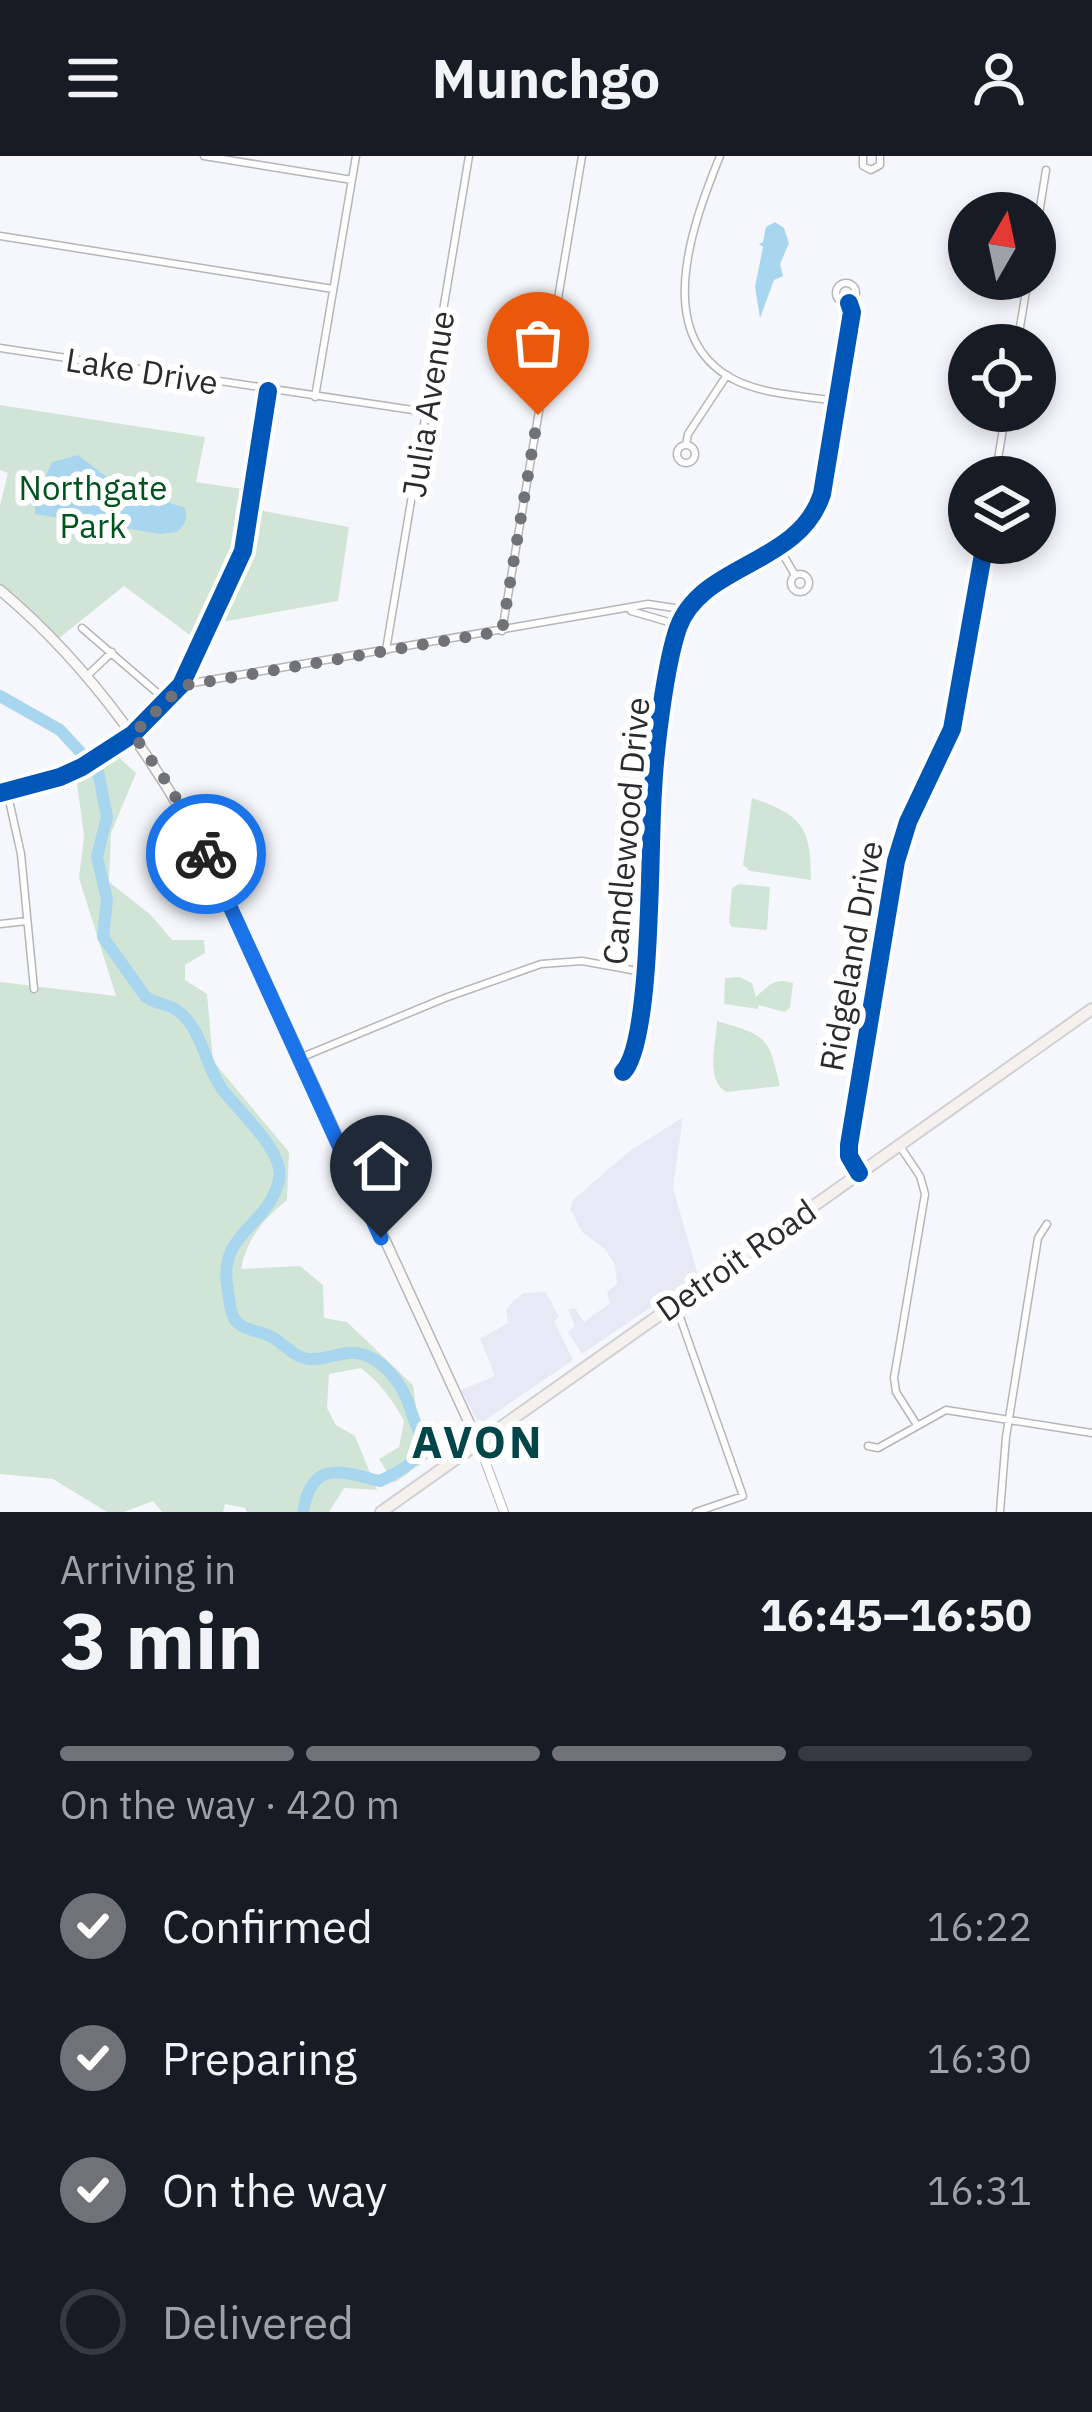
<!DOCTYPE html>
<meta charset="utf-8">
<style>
body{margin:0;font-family:"IBM Plex Sans",sans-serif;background:#20242c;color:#f1f3f6;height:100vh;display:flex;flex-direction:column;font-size:45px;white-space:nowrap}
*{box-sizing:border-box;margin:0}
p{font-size:39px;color:#9ea1a6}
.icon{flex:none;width:66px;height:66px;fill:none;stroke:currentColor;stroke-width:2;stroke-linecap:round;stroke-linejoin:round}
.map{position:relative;height:1356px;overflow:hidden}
.sheet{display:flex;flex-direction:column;background:#171b24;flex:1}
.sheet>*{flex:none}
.needle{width:78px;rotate:9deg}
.controls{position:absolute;left:948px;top:36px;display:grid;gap:24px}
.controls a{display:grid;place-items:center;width:108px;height:108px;border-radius:50%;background:#171b24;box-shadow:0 6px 18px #0003;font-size:60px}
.pin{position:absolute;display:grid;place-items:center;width:102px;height:102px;color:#fff;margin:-123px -51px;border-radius:50% 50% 50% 0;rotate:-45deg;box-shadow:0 0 12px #0007}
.pin .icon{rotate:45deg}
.courier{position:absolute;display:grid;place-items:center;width:120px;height:120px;margin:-60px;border:9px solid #1a73e8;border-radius:50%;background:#fff;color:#222;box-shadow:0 3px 15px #0007}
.headline em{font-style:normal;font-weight:800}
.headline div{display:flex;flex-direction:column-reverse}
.headline{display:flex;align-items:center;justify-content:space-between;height:204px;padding:0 60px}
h1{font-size:78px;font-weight:800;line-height:90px}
.bar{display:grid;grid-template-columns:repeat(4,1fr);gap:18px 12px;align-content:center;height:144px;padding:0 60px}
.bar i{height:15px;border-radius:9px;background:#363941}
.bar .selected{background:#717277}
.bar p{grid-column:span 4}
ol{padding:0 60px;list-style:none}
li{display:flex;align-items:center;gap:36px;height:132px}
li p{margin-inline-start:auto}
li .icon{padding:12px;border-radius:50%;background:#717277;color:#fff;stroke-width:4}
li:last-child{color:#9ea1a6}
li i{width:66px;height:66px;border:6px solid #363941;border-radius:50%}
header{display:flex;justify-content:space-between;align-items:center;height:156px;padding:0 60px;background:#171b24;font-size:54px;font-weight:800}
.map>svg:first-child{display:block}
.built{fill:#e7eaf4}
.green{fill:#d1e5d6}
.water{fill:#a9d6ef}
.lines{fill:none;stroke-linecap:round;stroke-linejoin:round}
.river{stroke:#a9d6ef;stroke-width:12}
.minor-casing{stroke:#b5b6ba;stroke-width:9}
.tertiary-casing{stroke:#b5b6ba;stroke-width:10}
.secondary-casing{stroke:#b5b6ba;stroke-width:12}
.primary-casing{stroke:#d1d1d5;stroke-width:14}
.minor{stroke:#fefeff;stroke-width:6}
.tertiary{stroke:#fefeff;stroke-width:8}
.secondary{stroke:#f9f8f7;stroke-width:9}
.primary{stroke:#f5f1ee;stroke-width:10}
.cycleway-casing{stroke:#fff;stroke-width:26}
.cycleway{stroke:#0057b8;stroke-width:18}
.done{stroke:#717277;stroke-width:12;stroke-dasharray:0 21.6}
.route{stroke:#1a73e8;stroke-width:15}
.labels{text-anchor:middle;stroke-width:12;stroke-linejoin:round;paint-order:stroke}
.street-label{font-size:33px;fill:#2a2b2f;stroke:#fff}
.park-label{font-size:33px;fill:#00531d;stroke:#fff}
.district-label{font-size:45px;font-weight:bold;letter-spacing:3px;fill:#02464a;stroke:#fff}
</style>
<header><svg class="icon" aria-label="menu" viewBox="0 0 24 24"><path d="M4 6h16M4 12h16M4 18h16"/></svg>Munchgo<svg class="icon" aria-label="person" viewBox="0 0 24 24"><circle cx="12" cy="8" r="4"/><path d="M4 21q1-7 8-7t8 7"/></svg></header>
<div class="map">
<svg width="1092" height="1356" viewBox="0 0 1092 1356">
<rect width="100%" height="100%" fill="#f6f7fc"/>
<path class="built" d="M 683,961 L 673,1032 L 698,1119 L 582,1198 L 568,1176 L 575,1170 L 568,1154 L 575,1152 L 584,1166 L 610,1147 L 607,1136 L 617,1128 L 615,1109 L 605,1093 L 583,1077 L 570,1053 L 573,1044 L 627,997 Z
M 546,1136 L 559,1161 L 554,1165 L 573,1204 L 484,1265 L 477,1264 L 461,1234 L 495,1220 L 480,1183 L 508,1167 L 506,1154 L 513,1145 L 524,1137 Z"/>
<path class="green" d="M 0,249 L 205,281 L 196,326 L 249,334 L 247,352 L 349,371 L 338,445 L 221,466 L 205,472 L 198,485 L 124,430 L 58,483 L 0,428 L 0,350 L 8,317 L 0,314 Z
M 116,599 L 136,617 L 111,677 L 109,726 L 151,759 L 172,784 L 204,784 L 205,797 L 185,809 L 185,824 L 207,838 L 213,905 L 289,996 L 287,1044 C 263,1064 247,1082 241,1113 L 300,1110 L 323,1129 L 324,1162 L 347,1166 L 413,1229 L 419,1272 L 429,1302 L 394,1327 L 379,1303 L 399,1291 L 404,1265 C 393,1244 380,1227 361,1212 L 329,1218 L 327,1252 L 336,1269 L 355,1280 L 377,1334 L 344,1332 L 329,1356 L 247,1356 L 245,1352 L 225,1348 L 223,1356 L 162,1356 L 153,1345 L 124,1356 L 107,1356 L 53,1323 L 0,1318 L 0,826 L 116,840 L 79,722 L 84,680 L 76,620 Z
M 752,642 C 802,659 811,671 811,724 L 750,715 L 743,709 Z
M 739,728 L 770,731 L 767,774 L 732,771 L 729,766 L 732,732 Z
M 739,821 L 752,827 L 756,841 C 769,829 774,821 793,827 L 790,852 L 784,856 L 759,849 L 758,853 L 724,848 L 725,822 Z
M 717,865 C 767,880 768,879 780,930 L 726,936 C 705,923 716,889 717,865 Z"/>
<path class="water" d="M 775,66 L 784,72 L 789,87 L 780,108 L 783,120 L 774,124 L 760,162 L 755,131 L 763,91 L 759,88 L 763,86 L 766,71 Z
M 78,299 L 127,336 L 184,351 C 189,360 185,369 177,376 L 161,378 L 35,358 L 35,346 L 52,306 Z"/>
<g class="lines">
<path class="river" d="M 0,540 L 60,574 L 98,615 L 107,661 L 97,701 L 107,744 L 103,781 L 145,840 C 155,849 168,847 178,855 C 203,874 204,908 222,933 C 238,955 286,996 279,1024 C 268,1072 216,1076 228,1135 C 229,1143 230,1155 234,1162 C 240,1173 254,1174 265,1178 C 281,1183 289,1198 304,1202 C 319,1206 334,1198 349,1197 C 380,1195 404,1229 411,1255 C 414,1265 422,1280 421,1290 C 419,1306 393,1319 380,1325 C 342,1316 312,1302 303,1356"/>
<defs>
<path id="minor" d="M 204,0 L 352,24
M 720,0 C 693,67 649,182 737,225 C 767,239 805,240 837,245
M 863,0 L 863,10 L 871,14 L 880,9 L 880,0
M 0,80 L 333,133
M 1035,83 L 1046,14
M836 137a10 10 0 1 1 20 0a10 10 0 1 1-20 0Z
M 1017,189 L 1028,123
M 0,192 L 426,256
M 315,241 L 356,0
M677 298a9 9 0 1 1 18 0a9 9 0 1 1-18 0Z
M 686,289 L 688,278 L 727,219
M 995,321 L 1006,255
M 779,392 L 795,419
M791 427a9 9 0 1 1 18 0a9 9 0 1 1-18 0Z
M 631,455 L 679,469
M 82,472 L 168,546
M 502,475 L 582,0
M 386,494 L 469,0
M 87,520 L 112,496
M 181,529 L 648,448 L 688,454
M 7,635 L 21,698 L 34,833
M 0,637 L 60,621 L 82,611 L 133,578 L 181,529 L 243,395 L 268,235
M 0,768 L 27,765
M 300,902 L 445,842 L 541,808 L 582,805 L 643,816
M 623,916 C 653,886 649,687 653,635 C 655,594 665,510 678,472 C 701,407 799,410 822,338 L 852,156 L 849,147
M 899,989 L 920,1020 L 925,1038 L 894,1222 L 896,1236 L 917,1269
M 858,1016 L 849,1000 L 849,989 L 896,705 L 908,666 L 952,573 L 985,387
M 676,1150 L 743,1340 L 696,1356
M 868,1290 L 878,1292 L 946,1254 L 1092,1277
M 1000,1356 L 1006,1281 L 1038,1082 L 1047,1068"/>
<path id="tertiary" d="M 478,1286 L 504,1356"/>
<path id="secondary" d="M 0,434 C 94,513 161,612 217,719 L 478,1286"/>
<path id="primary" d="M 381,1356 L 1092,853"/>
</defs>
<use href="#minor" class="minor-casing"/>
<use href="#tertiary" class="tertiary-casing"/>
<use href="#secondary" class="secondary-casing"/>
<use href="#primary" class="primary-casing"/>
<use href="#minor" class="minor"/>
<use href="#tertiary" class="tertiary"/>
<use href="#secondary" class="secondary"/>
<use href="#primary" class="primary"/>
<defs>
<path id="cycleway" d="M 0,637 L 60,621 L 82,611 L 133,578 L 181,529 L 243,395 L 268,235
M 623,916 C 653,886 649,687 653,635 C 655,594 665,510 678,472 C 701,407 799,410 822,338 L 852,156 L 849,147
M 859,1017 L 849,1000 L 849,989 L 896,705 L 908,666 L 952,573 L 985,387"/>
</defs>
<use href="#cycleway" class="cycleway-casing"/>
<use href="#cycleway" class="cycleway"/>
</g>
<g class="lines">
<path class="done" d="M 206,698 L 170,631 L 133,578 L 182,530 L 502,475 L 538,259"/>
<path class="route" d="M 206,698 L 381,1082"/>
</g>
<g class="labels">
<g class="street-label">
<text transform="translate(142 215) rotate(9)" y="12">Lake Drive</text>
<text transform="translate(428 248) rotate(-81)" y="12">Julia Avenue</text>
<text transform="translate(626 675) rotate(-85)" y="12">Candlewood Drive</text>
<text transform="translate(851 800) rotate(-80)" y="12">Ridgeland Drive</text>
<text transform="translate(736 1104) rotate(-35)" y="12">Detroit Road</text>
</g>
<g class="park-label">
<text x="93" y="344">Northgate<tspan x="93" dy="38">Park</tspan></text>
</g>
<g class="district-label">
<text x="478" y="1302">AVON</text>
</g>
</g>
</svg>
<div class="controls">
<a><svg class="needle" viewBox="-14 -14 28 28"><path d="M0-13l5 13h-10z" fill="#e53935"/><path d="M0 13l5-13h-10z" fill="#9ea1a6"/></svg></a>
<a><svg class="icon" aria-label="locate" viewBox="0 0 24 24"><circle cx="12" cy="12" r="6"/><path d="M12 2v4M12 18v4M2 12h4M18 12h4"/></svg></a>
<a><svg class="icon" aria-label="layers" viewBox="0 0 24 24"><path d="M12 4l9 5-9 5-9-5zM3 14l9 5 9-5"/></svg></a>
</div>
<div class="pin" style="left:538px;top:259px;background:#ea580c"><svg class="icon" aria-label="bag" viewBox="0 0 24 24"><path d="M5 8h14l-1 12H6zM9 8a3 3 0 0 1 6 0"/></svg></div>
<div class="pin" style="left:381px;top:1082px;background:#1f2937"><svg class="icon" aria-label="home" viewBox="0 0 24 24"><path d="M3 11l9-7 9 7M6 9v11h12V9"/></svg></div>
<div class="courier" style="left:206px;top:698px"><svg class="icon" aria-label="bike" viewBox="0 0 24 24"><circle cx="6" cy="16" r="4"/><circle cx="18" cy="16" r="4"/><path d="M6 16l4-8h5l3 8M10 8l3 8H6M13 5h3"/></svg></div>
</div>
<section class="sheet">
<div class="headline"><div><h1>3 min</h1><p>Arriving in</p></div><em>16:45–16:50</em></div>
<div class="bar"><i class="selected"></i><i class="selected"></i><i class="selected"></i><i></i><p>On the way · 420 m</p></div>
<ol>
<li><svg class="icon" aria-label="check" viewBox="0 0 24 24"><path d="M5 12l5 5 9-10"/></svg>Confirmed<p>16:22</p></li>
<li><svg class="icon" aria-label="check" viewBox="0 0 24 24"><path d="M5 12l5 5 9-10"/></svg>Preparing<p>16:30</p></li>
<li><svg class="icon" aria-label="check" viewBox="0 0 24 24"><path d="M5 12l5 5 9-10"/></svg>On the way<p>16:31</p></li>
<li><i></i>Delivered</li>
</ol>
</section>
